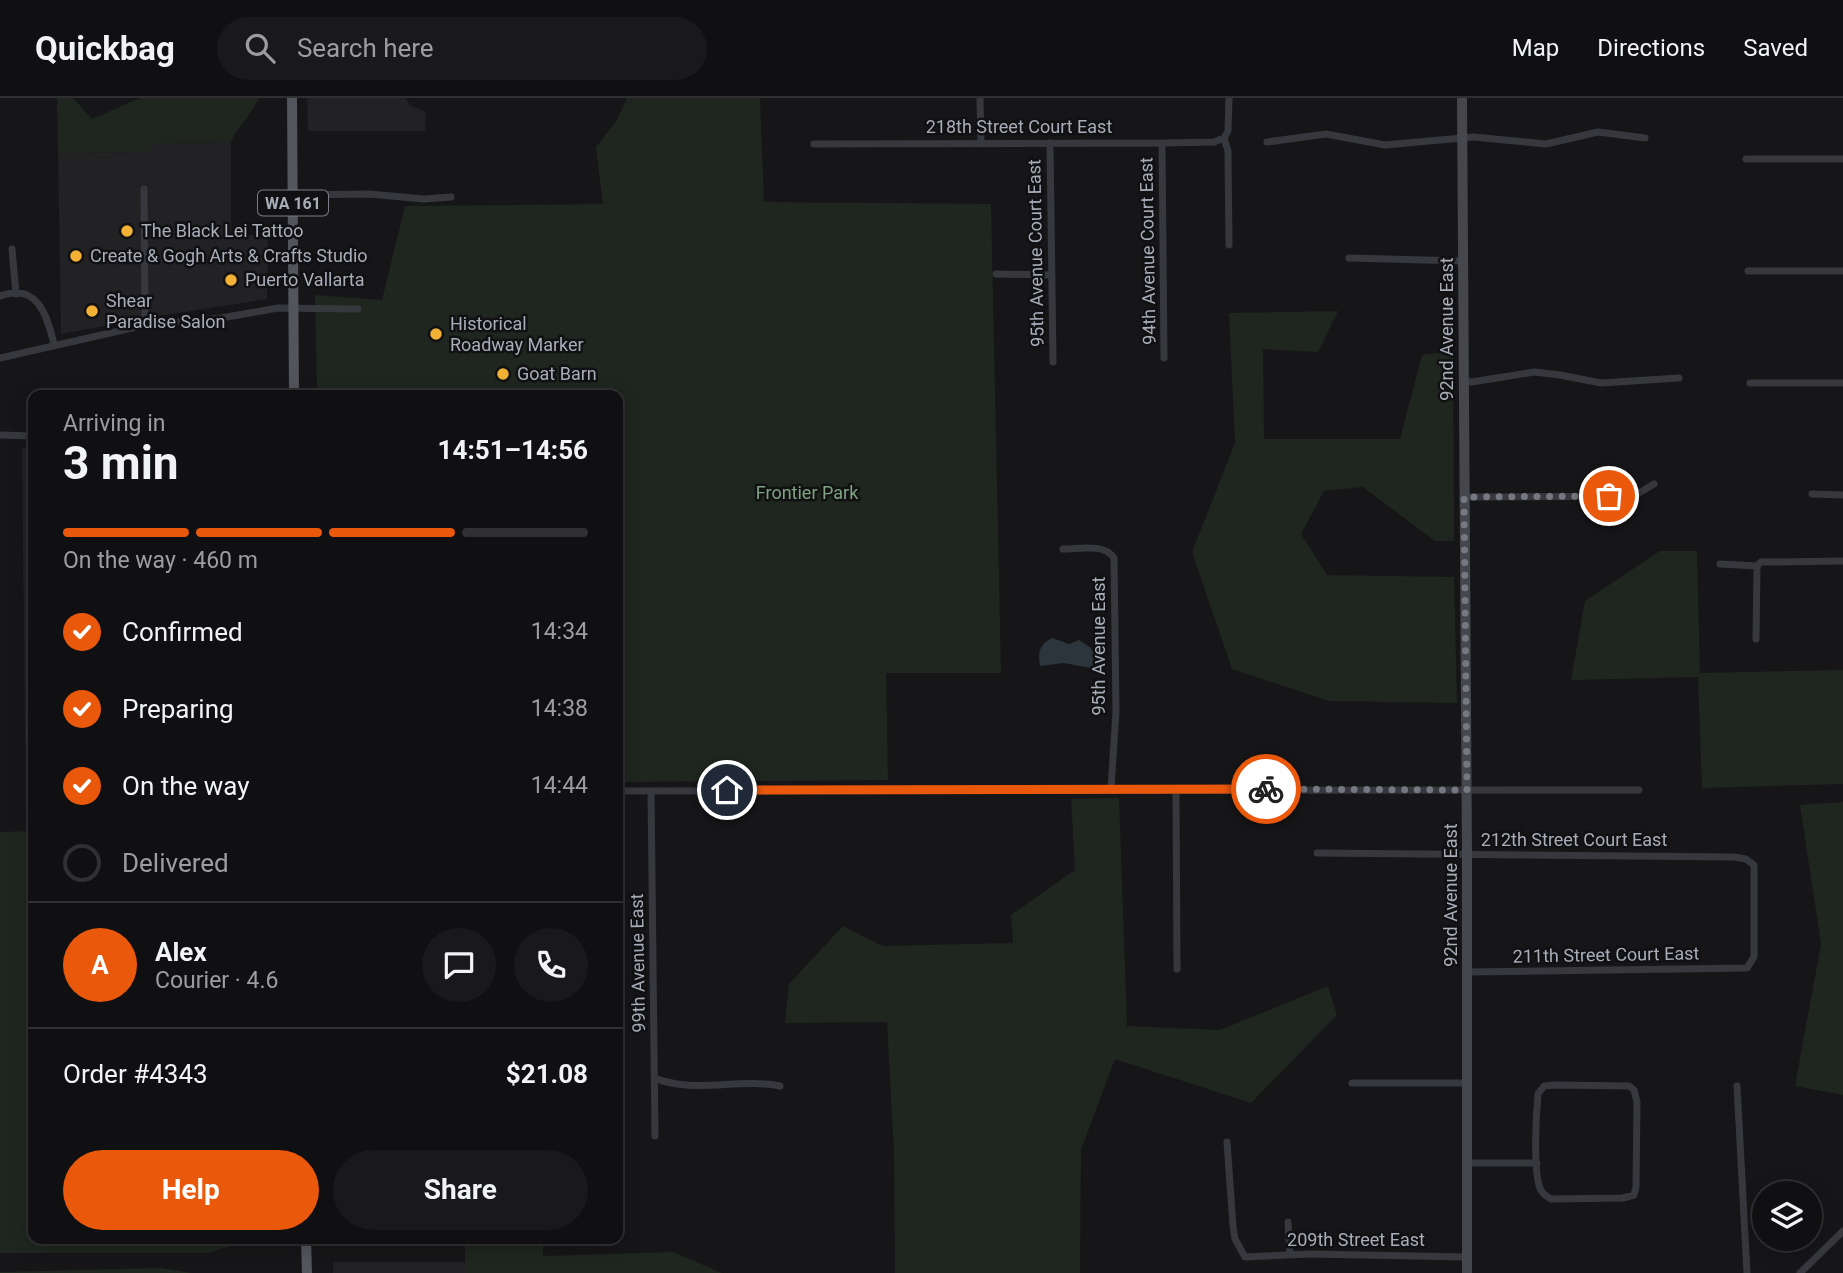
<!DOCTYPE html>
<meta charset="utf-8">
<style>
body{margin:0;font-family:Roboto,sans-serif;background:#19191b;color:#f1f3f6;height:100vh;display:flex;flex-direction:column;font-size:26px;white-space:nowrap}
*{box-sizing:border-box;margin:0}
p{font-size:23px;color:#9c9d9f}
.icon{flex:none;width:38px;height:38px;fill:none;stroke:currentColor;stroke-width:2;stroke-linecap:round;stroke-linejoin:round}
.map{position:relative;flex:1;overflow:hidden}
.drawer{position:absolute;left:28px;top:292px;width:595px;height:854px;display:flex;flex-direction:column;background:#101012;border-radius:14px;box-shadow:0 4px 18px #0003,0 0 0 2px #303032}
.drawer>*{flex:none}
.tools{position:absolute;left:1752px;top:1083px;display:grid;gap:14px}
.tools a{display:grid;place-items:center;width:70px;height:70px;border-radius:50%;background:#101012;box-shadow:0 4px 18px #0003,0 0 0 2px #303032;font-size:35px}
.pin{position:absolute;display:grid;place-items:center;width:60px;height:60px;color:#fff;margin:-30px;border:4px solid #fff;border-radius:50%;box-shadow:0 2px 7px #0007}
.courier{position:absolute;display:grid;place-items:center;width:70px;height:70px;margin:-35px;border:5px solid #ea580c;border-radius:50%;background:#fff;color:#222;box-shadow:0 2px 9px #0007}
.overview em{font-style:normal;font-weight:700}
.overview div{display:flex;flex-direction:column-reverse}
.overview{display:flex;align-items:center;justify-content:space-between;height:119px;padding:0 35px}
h1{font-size:46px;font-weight:700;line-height:52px}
.bar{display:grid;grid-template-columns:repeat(4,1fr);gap:10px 7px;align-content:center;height:84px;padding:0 35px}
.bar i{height:9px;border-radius:5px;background:#303032}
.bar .selected{background:#ea580c}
.bar p{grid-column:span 4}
.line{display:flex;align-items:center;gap:18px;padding:0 35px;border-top:2px solid #303032}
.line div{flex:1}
.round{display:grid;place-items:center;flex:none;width:74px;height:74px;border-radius:37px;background:#19191b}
ol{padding:0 35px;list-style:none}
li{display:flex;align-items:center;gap:21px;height:77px}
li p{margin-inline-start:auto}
li .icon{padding:7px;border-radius:50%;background:#ea580c;color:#fff;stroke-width:4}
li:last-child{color:#9c9d9f}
li i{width:38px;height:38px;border:4px solid #303032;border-radius:50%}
.primary-button{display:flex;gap:14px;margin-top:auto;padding:14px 35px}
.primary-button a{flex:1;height:80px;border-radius:42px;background:#ea580c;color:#fff;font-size:28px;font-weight:700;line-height:80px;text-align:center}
.primary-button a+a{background:#19191b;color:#f1f3f6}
header{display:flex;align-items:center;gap:42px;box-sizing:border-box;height:98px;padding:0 35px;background:#101012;border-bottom:2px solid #303032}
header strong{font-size:33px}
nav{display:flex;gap:38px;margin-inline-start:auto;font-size:24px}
.search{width:490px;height:63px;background:#19191b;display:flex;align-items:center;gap:18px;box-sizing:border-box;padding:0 24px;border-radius:38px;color:#9c9d9f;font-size:26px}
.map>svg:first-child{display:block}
.built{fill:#222225}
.green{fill:#1e261f}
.water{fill:#2c353c}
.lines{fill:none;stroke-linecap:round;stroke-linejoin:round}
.street{stroke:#37383d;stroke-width:7}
.secondary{stroke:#45474d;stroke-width:10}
.primary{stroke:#53555c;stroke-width:10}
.done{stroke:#757880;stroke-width:7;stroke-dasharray:0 12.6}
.route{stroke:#ea580c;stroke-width:9}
.poi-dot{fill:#f2b134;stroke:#111113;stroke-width:2.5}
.labels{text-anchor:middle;stroke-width:5;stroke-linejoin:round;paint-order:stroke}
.shield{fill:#111113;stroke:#7b7e86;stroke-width:2}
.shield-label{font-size:16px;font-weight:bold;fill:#a8adb8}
.street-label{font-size:18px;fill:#a8adb8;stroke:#111113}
.poi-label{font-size:18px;fill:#a8adb8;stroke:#111113;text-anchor:start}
.park-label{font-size:18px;fill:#7fa381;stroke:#111113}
</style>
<header>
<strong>Quickbag</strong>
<div class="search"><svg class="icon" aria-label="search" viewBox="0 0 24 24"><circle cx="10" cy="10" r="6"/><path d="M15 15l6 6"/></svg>Search here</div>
<nav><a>Map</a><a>Directions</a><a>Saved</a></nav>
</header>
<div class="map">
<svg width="1843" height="1175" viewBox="0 0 1843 1175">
<rect width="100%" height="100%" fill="#161618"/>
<path class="built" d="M 307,0 L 405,0 L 410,7 L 426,14 L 425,33 L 308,33 Z
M 231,44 L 231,137 L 268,137 L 267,201 L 153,219 L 61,236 L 58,55 L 148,54 L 153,45 Z
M 22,350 L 33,350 L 33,733 L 26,733 Z
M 333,1164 L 465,1164 L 465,1175 L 333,1175 Z"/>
<path class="green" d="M 57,0 L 73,0 L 92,21 L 140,0 L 259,0 C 251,17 239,27 231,44 L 153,45 L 149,54 L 58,55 Z
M 627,0 L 760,0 L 764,104 L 991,106 L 1001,575 L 886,575 L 888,682 L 618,684 L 618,298 L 317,297 L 315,197 L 382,202 L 405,108 L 603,106 L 596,49 L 617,22 Z
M 1338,213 L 1318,254 L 1263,251 L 1264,341 L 1400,341 L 1422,257 L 1453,253 L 1454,443 L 1435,443 L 1363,389 L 1324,393 L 1301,436 L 1327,477 L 1454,479 L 1457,605 L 1329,603 L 1232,571 L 1192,454 L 1235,345 L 1229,215 Z
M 1660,453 L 1697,453 L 1700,575 L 1843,572 L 1843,686 L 1702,690 L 1698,579 L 1571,582 L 1585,503 Z
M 1119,700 L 1127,928 L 1220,932 L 1328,888 L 1337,917 L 1251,1005 L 1115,961 L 1081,1052 L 1080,1175 L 895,1175 L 894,1055 L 887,924 L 785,925 L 789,886 L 843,828 L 883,848 L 1013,845 L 1011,817 L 1075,772 L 1071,701 Z
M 1843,704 L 1843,997 L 1795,988 L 1821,846 L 1800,707 Z
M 33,733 L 33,1141 L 253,1141 L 208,1155 L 0,1155 L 0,734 Z
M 465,1141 L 543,1141 L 543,1158 L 673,1154 L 722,1175 L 465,1175 Z
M 161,1170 L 192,1175 L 0,1175 L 0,1174 Z"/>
<path class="water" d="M 1052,540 L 1069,546 L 1079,542 L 1091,550 L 1095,557 L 1095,567 L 1091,570 L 1064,565 L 1040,568 C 1038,554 1039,547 1052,540 Z"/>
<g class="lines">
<path class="street" d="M 980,0 L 981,45
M 1267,44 L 1326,36 L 1385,47 L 1473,39 L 1546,46 L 1598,34 L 1645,40
M 1050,45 L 1053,264
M 1162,45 L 1164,260
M 814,46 L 1162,45 L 1214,44 L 1224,40
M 1746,61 L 1843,61
M 144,91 L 145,227
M 293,97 L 369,96 L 424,101 L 451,99
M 1229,147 L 1228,53 L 1224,40 L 1228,33 L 1229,0
M 12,151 L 16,196
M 1349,160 L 1463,163
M 1748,173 L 1843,173
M 996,176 L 1050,177
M 0,198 C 38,184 47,218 54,246
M 0,260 L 145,227 L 221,220 L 278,210 L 358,211
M 1463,283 L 1472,284 L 1534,274 L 1560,277 L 1601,285 L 1679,280
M 1750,285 L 1843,285
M 0,337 L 33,338
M 1812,396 L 1843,397
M 1463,399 L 1634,398 L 1654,386
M 1063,451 C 1079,451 1104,445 1114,460 L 1116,614 L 1111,691
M 1720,466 L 1757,468 L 1761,464 L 1769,464 L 1843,463
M 1756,541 L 1757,468
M 1176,691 L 1177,871
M 618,693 L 1639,692
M 651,693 L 655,1038
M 1317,755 L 1734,759 L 1746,761 L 1754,767 L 1754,859 L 1747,870 L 1466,874
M 655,980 C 691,996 740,980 780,988
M 1352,985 L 1465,985
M 1555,987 L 1629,988 L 1634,992 L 1637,1004 L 1636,1089 L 1634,1097 L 1623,1100 L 1551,1101 C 1546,1098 1542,1096 1540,1090 C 1533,1072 1536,1017 1538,996 L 1544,988 Z
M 1737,988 L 1747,1175
M 1227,1044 L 1233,1128 L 1235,1141 L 1245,1159 L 1310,1156 L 1467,1159
M 1466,1065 L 1537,1065
M 1288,1124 L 1290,1156
M 1800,1175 L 1843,1133"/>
<path class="secondary" d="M 1462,0 L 1467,758 L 1467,1175"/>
<path class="primary" d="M 292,0 L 294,298
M 306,1141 L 307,1175"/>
</g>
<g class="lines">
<path class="done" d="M 1266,691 L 1467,692 L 1464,399 L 1609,398"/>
<path class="route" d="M 727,692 L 1266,691"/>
</g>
<g class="poi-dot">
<circle cx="127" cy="133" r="7"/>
<circle cx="76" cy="158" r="7"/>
<circle cx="231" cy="182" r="7"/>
<circle cx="92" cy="213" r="7"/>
<circle cx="436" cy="236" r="7"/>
<circle cx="503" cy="276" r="7"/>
</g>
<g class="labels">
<rect class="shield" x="258" y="92.5" width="70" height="25" rx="5"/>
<g class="shield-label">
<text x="293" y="111">WA 161</text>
</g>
<g class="street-label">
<text x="1019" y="35">218th Street Court East</text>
<text transform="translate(1148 153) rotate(-91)" y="6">94th Avenue Court East</text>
<text transform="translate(1036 155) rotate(-91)" y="6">95th Avenue Court East</text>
<text transform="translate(1447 231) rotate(-90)" y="6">92nd Avenue East</text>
<text transform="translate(1099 548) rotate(-90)" y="6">95th Avenue East</text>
<text x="1574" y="748">212th Street Court East</text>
<text transform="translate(1451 797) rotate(-90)" y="6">92nd Avenue East</text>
<text transform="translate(1606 857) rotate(-1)" y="6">211th Street Court East</text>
<text transform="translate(638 865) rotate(-91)" y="6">99th Avenue East</text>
<text x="1356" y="1148">209th Street East</text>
</g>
<g class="poi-label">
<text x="141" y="139">The Black Lei Tattoo</text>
<text x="90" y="164">Create &amp; Gogh Arts &amp; Crafts Studio</text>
<text x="245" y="188">Puerto Vallarta</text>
<text x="106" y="209">Shear<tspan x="106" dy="21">Paradise Salon</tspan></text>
<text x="450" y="232">Historical<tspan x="450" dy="21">Roadway Marker</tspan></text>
<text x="517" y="282">Goat Barn</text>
</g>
<g class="park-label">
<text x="807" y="401">Frontier Park</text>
</g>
</g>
</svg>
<div class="tools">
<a><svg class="icon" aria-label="layers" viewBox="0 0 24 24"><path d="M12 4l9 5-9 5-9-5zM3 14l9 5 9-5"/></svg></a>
</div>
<div class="pin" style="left:1609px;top:398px;background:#ea580c"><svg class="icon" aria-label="bag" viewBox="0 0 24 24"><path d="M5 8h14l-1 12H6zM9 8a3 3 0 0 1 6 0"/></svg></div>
<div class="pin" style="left:727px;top:692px;background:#1f2937"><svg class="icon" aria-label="home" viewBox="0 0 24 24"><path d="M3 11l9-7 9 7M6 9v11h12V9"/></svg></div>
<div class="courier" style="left:1266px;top:691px"><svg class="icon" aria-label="bike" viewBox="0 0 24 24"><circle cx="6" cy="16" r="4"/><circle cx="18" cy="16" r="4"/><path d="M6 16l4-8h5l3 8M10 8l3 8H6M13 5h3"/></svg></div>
<section class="drawer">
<div class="overview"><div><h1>3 min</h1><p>Arriving in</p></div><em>14:51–14:56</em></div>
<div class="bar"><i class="selected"></i><i class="selected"></i><i class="selected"></i><i></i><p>On the way · 460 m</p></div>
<ol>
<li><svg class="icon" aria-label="check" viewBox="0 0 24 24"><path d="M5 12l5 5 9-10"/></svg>Confirmed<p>14:34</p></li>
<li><svg class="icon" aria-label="check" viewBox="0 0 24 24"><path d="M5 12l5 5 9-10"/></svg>Preparing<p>14:38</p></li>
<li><svg class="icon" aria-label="check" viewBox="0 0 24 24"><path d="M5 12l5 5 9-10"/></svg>On the way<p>14:44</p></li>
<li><i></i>Delivered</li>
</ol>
<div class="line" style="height:126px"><b class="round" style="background:#ea580c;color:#fff">A</b><div><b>Alex</b><p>Courier · 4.6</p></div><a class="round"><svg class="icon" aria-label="chat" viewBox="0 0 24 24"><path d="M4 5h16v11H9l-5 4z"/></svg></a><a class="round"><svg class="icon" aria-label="phone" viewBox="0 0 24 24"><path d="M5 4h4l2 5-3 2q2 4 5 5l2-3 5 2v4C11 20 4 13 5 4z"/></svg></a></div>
<div class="line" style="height:91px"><div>Order #4343</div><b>$21.08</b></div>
<div class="primary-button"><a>Help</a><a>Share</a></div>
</section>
</div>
